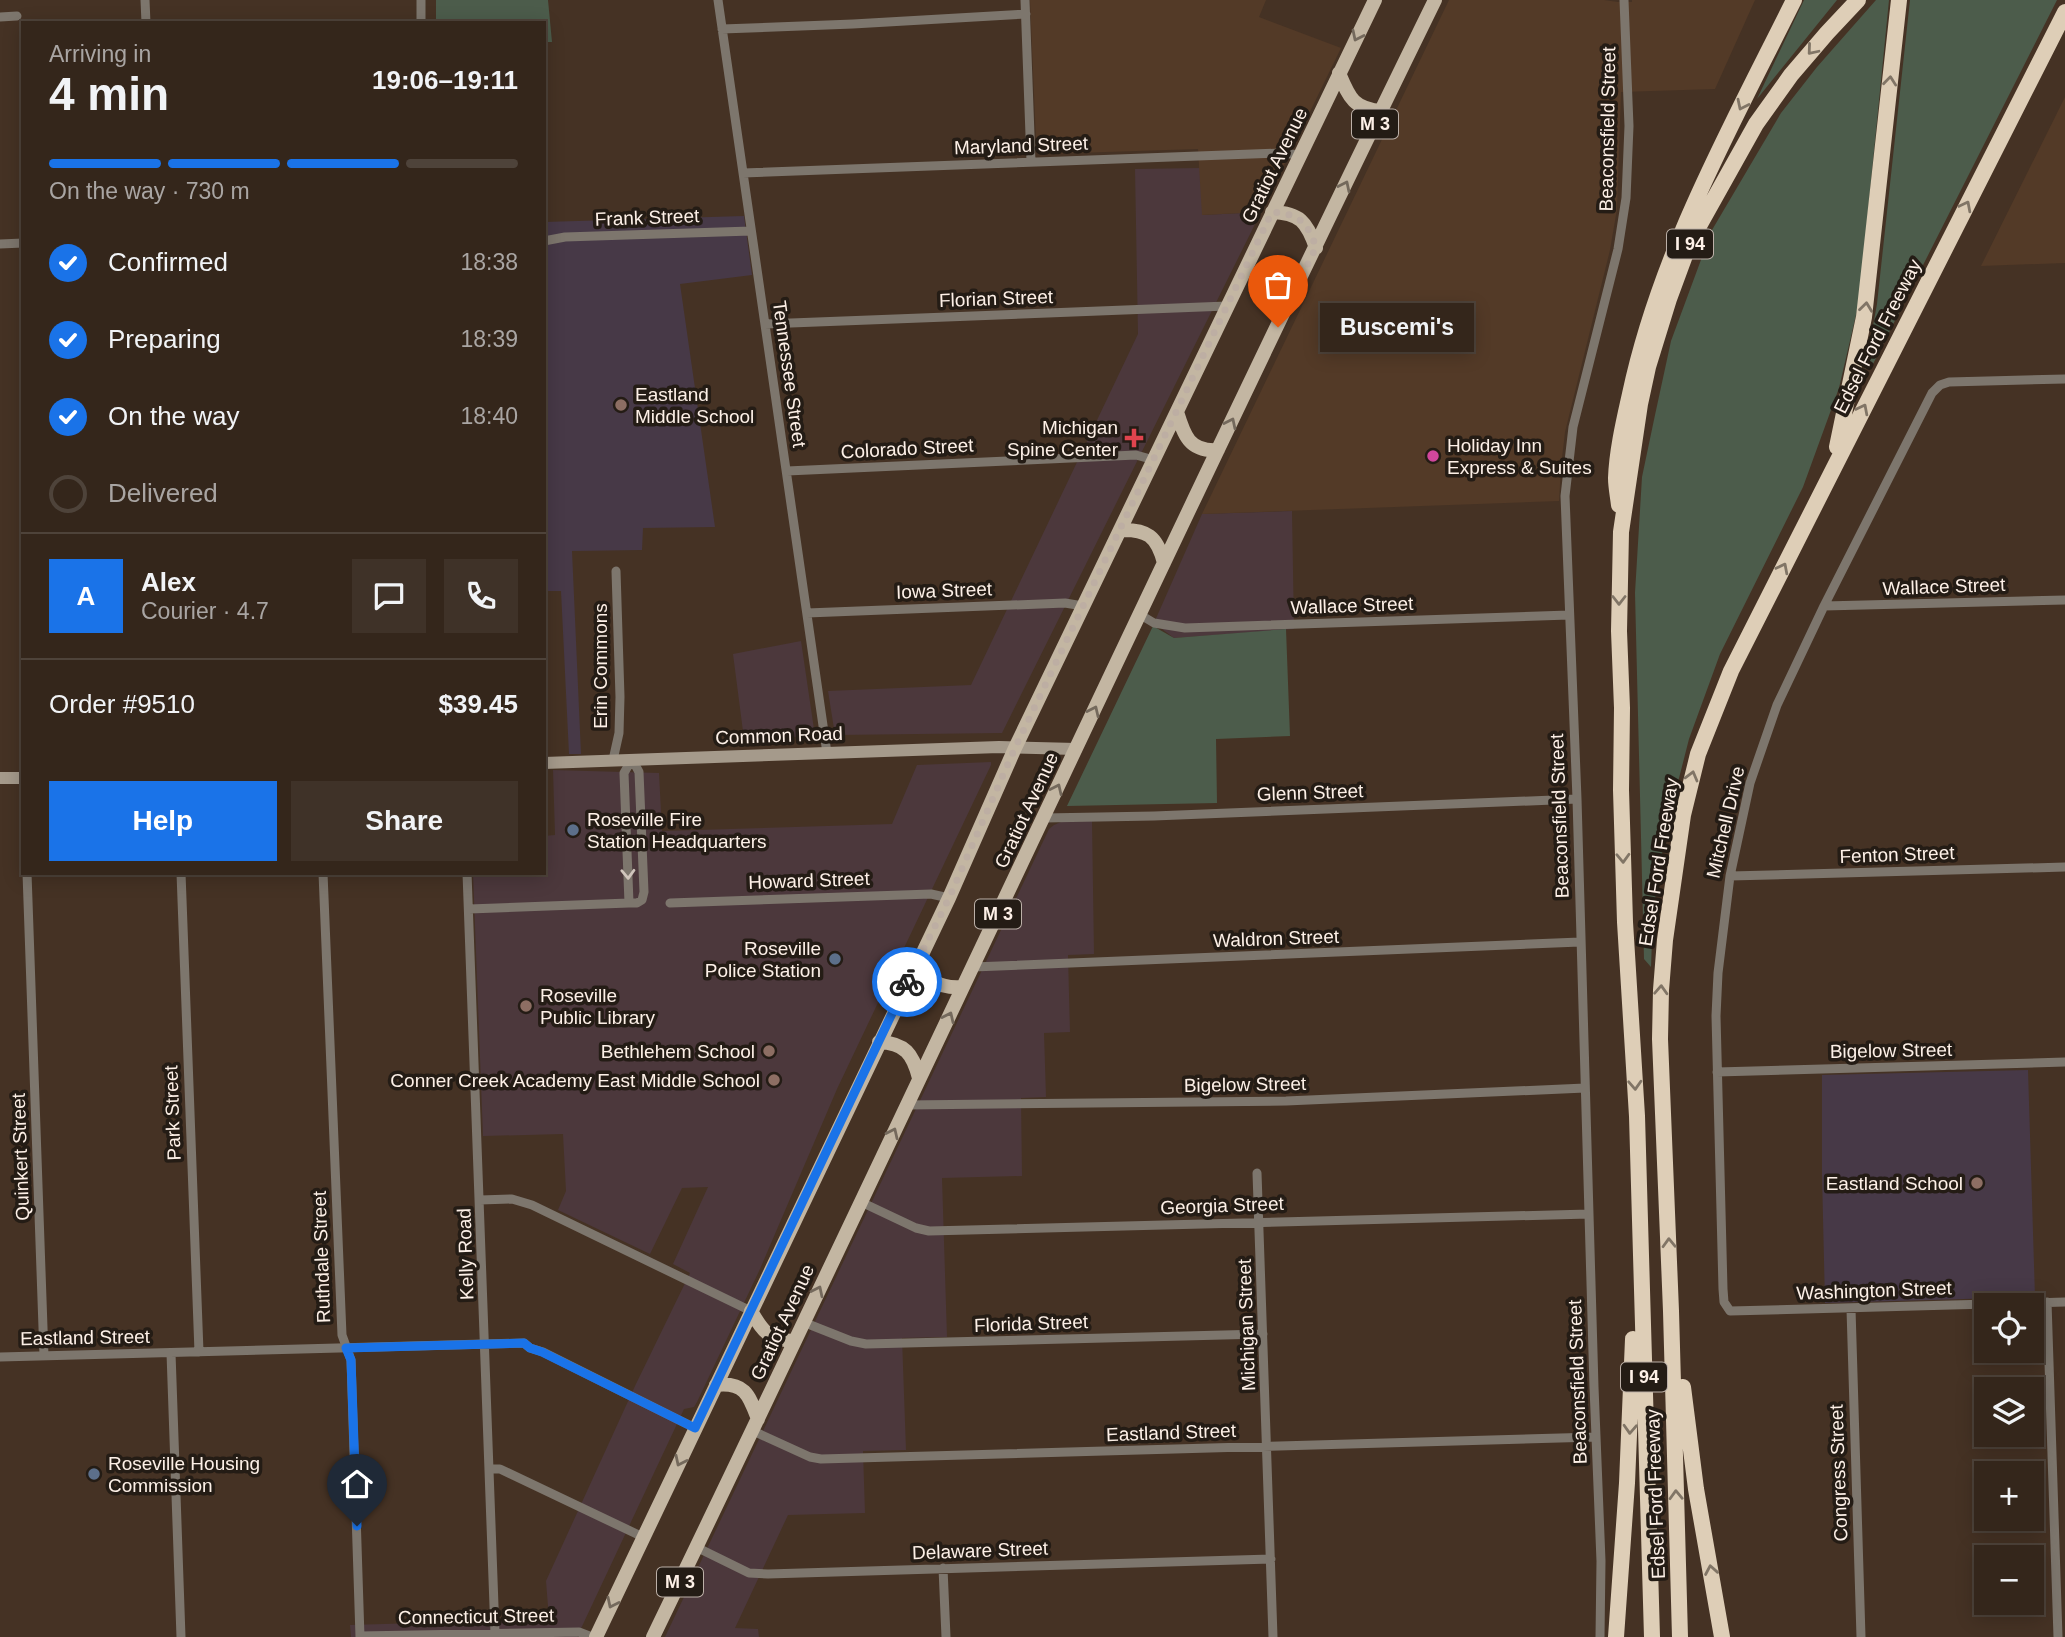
<!DOCTYPE html>
<meta charset="utf-8">
<style>
body{margin:0;font-family:Helvetica,sans-serif;background:#3f3228;color:#f1f3f6;height:100vh;display:flex;flex-direction:column;font-size:26px;white-space:nowrap}
*{box-sizing:border-box;margin:0}
p{font-size:23px;color:#a9a5a3}
.icon{flex:none;width:38px;height:38px;fill:none;stroke:currentColor;stroke-width:2;stroke-linecap:round;stroke-linejoin:round}
.map{position:relative;flex:1;overflow:hidden}
.panel{position:absolute;left:21px;top:21px;width:525px;height:854px;display:flex;flex-direction:column;background:#34261b;border-radius:0px;box-shadow:0 4px 18px #0003,0 0 0 2px #4e433a}
.panel>*{flex:none}
.fabs{position:absolute;left:1974px;top:1293px;display:grid;gap:14px}
.fabs a{display:grid;place-items:center;width:70px;height:70px;border-radius:0px;background:#34261b;box-shadow:0 4px 18px #0003,0 0 0 2px #4e433a;font-size:35px}
.pin{position:absolute;display:grid;place-items:center;width:60px;height:60px;color:#fff;margin:-72px -30px;border-radius:50% 50% 50% 0;rotate:-45deg;box-shadow:0 0 7px #0007}
.pin .icon{rotate:45deg}
.courier{position:absolute;display:grid;place-items:center;width:70px;height:70px;margin:-35px;border:5px solid #1a73e8;border-radius:50%;background:#fff;color:#222;box-shadow:0 2px 9px #0007}
.bubble{position:absolute;height:49px;border-radius:0px;background:#34261b;box-shadow:0 4px 18px #0003,0 0 0 2px #4e433a;font-size:23px;font-weight:800;line-height:49px;text-align:center}
.overview em{font-style:normal;font-weight:800}
.overview div{display:flex;flex-direction:column-reverse}
.overview{display:flex;align-items:center;justify-content:space-between;height:119px;padding:0 28px}
h1{font-size:46px;font-weight:800;line-height:52px}
.bar{display:grid;grid-template-columns:repeat(4,1fr);gap:10px 7px;align-content:center;height:84px;padding:0 28px}
.bar i{height:9px;border-radius:5px;background:#4e433a}
.bar .current{background:#1a73e8}
.bar p{grid-column:span 4}
.line{display:flex;align-items:center;gap:18px;padding:0 28px;border-top:2px solid #4e433a}
.line div{flex:1}
.round{display:grid;place-items:center;flex:none;width:74px;height:74px;border-radius:0px;background:#3f3228}
ol{padding:0 28px;list-style:none}
li{display:flex;align-items:center;gap:21px;height:77px}
li p{margin-inline-start:auto}
li .icon{padding:7px;border-radius:50%;background:#1a73e8;color:#fff;stroke-width:4}
li:last-child{color:#a9a5a3}
li i{width:38px;height:38px;border:4px solid #4e433a;border-radius:50%}
.action{display:flex;gap:14px;margin-top:auto;padding:14px 28px}
.action a{flex:1;height:80px;border-radius:0px;background:#1a73e8;color:#fff;font-size:28px;font-weight:800;line-height:80px;text-align:center}
.action a+a{background:#3f3228;color:#f1f3f6}
.map>svg:first-child{display:block}
.commercial{fill:#4c383c}
.built{fill:#533a27}
.education{fill:#473947}
.green{fill:#4c5c4b}
.lines{fill:none;stroke-linecap:round;stroke-linejoin:round}
.street{stroke:#7d766d;stroke-width:9}
.secondary{stroke:#a59a8b;stroke-width:12}
.primary{stroke:#c3b6a2;stroke-width:14}
.highway{stroke:#deceb7;stroke-width:16}
.oneway{stroke:#74695c}
.oneway2{stroke:#817566}
.oneway3{stroke:#d0c5bc}
.done{stroke:#bdaea3;stroke-width:7;stroke-dasharray:0 12.6}
.route{stroke:#1a73e8;stroke-width:9}
.education-dot{fill:#8d6e63;stroke:#241c15;stroke-width:2.5}
.health-dot{fill:#e0444e;stroke:#241c15;stroke-width:2.5}
.hotel-dot{fill:#d1479c;stroke:#241c15;stroke-width:2.5}
.service-dot{fill:#5c6f8a;stroke:#241c15;stroke-width:2.5}
.labels{text-anchor:middle;stroke-width:7;stroke-linejoin:round;paint-order:stroke}
.shield{fill:#241c15;stroke:#bcb0a8;stroke-width:2}
.shield-label{font-size:18px;font-weight:bold;fill:#fdf0e7}
.street-label{font-size:19px;fill:#fdf0e7;stroke:#241c15}
.poi-label{font-size:19px;fill:#fdf0e7;stroke:#241c15;text-anchor:start}
</style>
<div class="map">
<svg width="2065" height="1637" viewBox="0 0 2065 1637">
<rect width="100%" height="100%" fill="#453224"/>
<path class="commercial" d="M 1200,168 L 1203,215 L 1261,212 L 1002,733 L 835,735 L 828,691 L 971,685 L 1138,334 L 1135,169 Z
M 1292,511 L 1294,629 L 1174,638 L 1154,623 L 1202,514 Z
M 801,641 L 815,736 L 744,739 L 733,654 Z
M 991,762 L 991,765 L 837,1089 L 760,1269 L 697,1402 L 694,1407 L 684,1409 L 577,1637 L 351,1637 L 350,1625 L 549,1619 L 546,1581 L 635,1386 L 690,1273 L 673,1264 L 708,1187 L 682,1188 L 650,1254 L 558,1210 L 566,1191 L 563,1134 L 483,1136 L 473,873 L 544,873 L 544,836 L 555,835 L 553,770 L 659,773 L 662,831 L 892,824 L 917,765 Z
M 1092,821 L 1094,954 L 1068,955 L 1070,1032 L 1044,1033 L 1046,1097 L 1021,1098 L 1022,1176 L 942,1178 L 947,1337 L 902,1338 L 906,1450 L 863,1451 L 865,1513 L 788,1515 L 735,1628 L 758,1629 L 759,1637 L 665,1637 L 1049,829 L 1054,825 L 1061,822 Z"/>
<path class="built" d="M 1030,0 L 1266,0 L 1259,17 L 1341,48 L 1261,212 L 1202,215 L 1198,149 L 1045,154 L 1038,152 L 1036,140 Z
M 1449,0 L 1604,0 L 1618,2 L 1632,2 L 1632,0 L 1755,0 L 1715,89 L 1621,92 L 1617,209 L 1610,250 L 1565,432 L 1561,467 L 1559,501 L 1202,514 Z
M 2065,97 L 2065,263 L 1981,266 Z"/>
<path class="education" d="M 744,216 L 752,275 L 680,284 L 715,527 L 643,528 L 642,550 L 572,551 L 581,754 L 569,754 L 561,591 L 544,591 L 544,222 Z
M 2028,1070 L 2035,1297 L 1825,1303 L 1822,1175 L 1822,1075 Z"/>
<path class="green" d="M 436,0 L 548,0 L 552,42 L 544,42 L 544,23 L 436,23 Z
M 1804,0 L 1837,0 L 1757,99 Z
M 1876,0 L 1889,0 L 1859,302 L 1839,388 L 1803,487 L 1720,654 L 1689,739 L 1666,829 L 1653,912 L 1651,967 L 1644,959 L 1635,593 L 1642,477 L 1655,415 L 1671,341 L 1712,230 L 1781,113 L 1817,67 Z
M 1910,0 L 2057,0 L 1872,366 L 1865,369 L 1877,304 Z
M 1153,626 L 1174,638 L 1286,629 L 1290,736 L 1216,739 L 1217,803 L 1067,806 Z"/>
<g class="lines">
<path class="street" d="M 145,0 L 146,23
M 421,0 L 421,23
M 718,0 L 827,753
M 1025,0 L 1031,162
M 0,17 L 17,16
M 722,29 L 853,24 L 1026,14
M 743,173 L 1281,153 L 1300,155
M 544,241 L 565,237 L 751,231
M 0,244 L 23,243
M 765,324 L 1227,306
M 2065,379 L 1949,382 L 1940,385 L 1932,393 L 1824,606 L 1777,705 L 1750,783 L 1730,876 L 1718,973 L 1716,1016 L 1723,1289 L 1724,1302 L 1730,1311 L 2065,1302
M 787,471 L 1136,455 L 1154,460
M 1824,606 L 2065,600
M 807,613 L 1065,603 L 1083,606
M 1139,614 L 1154,623 L 1185,628 L 1569,615
M 613,760 L 619,733 L 620,697 L 616,571
M 1044,818 L 1154,816 L 1577,799
M 27,873 L 44,1356
M 181,873 L 199,1352
M 323,873 L 342,1335 L 351,1360 L 360,1637
M 467,873 L 495,1633
M 1730,876 L 2065,867
M 629,903 L 624,773 L 632,759
M 670,903 L 931,894 L 949,898
M 469,909 L 629,903 L 637,903 L 642,900 L 644,892 L 639,772 L 632,759
M 973,967 L 1580,942
M 1717,1072 L 2065,1062
M 906,1105 L 1286,1101 L 1585,1088
M 1257,1173 L 1273,1637
M 480,1200 L 512,1199 L 532,1205 L 751,1311
M 861,1202 L 916,1228 L 929,1231 L 1589,1214
M 2047,1302 L 2058,1637
M 1851,1309 L 1861,1637
M 803,1322 L 851,1341 L 866,1344 L 1263,1334
M 171,1353 L 181,1637
M 0,1357 L 524,1343 L 530,1348 L 543,1352 L 695,1428
M 753,1431 L 810,1457 L 821,1459 L 1596,1437
M 490,1469 L 500,1469 L 643,1537
M 696,1547 L 749,1573 L 768,1574 L 1271,1559
M 943,1568 L 946,1637
M 360,1636 L 579,1632 L 592,1637
M 1600,1637 L 1601,1561 L 1594,1387 L 1577,799 L 1565,496 L 1573,427 L 1618,249 L 1626,198 L 1629,126 L 1624,0"/>
<path class="secondary" d="M 544,763 L 999,747 L 1076,749
M 0,778 L 23,778"/>
<path class="primary" d="M 1339,73 C 1349,97 1353,109 1382,111
M 1272,212 C 1300,213 1307,222 1316,248
M 1177,412 C 1184,435 1189,452 1218,450
M 1120,530 C 1147,529 1157,536 1164,563
M 919,957 C 929,980 936,989 963,987
M 879,1042 C 905,1043 913,1054 919,1078
M 751,1311 C 763,1332 769,1340 794,1341
M 716,1385 C 745,1382 749,1395 758,1419
M 596,1637 L 949,898 L 1015,748 L 1375,0
M 653,1637 C 916,1093 1169,543 1435,0"/>
<path class="highway" d="M 1837,447 L 1864,317 L 1899,0
M 1619,505 C 1618,496 1616,487 1616,478 C 1617,450 1624,421 1630,394 C 1660,253 1731,127 1794,0
M 1683,1387 L 1696,1489 L 1722,1637
M 1616,1637 L 1627,1483 L 1633,1339
M 1652,1637 L 1637,1116 L 1625,922 L 1621,790 L 1622,708 L 1619,631 L 1621,532 L 1640,404 L 1648,367 L 1669,299 L 1690,242 L 1756,124 L 1791,75 L 1827,33 L 1858,0
M 1680,1637 L 1671,1311 L 1660,1039 L 1661,990 L 1665,940 L 1683,815 L 1698,754 L 1731,671 L 2065,12"/>
</g>
<defs><path id="oneway-chevron" d="M-2-3.5L2.5 0L-2 3.5" fill="none" stroke-width="1.6" stroke-linecap="round" stroke-linejoin="round" transform="scale(1.75)"/></defs>
<g class="oneway">
<use href="#oneway-chevron" transform="translate(1357 36) rotate(116)"/>
<use href="#oneway-chevron" transform="translate(1345 186) rotate(-64)"/>
<use href="#oneway-chevron" transform="translate(1231 423) rotate(-64)"/>
<use href="#oneway-chevron" transform="translate(1094 711) rotate(-65)"/>
<use href="#oneway-chevron" transform="translate(1057 789) rotate(-65)"/>
<use href="#oneway-chevron" transform="translate(949 1017) rotate(-65)"/>
<use href="#oneway-chevron" transform="translate(893 1133) rotate(-65)"/>
<use href="#oneway-chevron" transform="translate(818 1291) rotate(-64)"/>
<use href="#oneway-chevron" transform="translate(680 1461) rotate(116)"/>
<use href="#oneway-chevron" transform="translate(612 1603) rotate(116)"/>
</g>
<g class="oneway2">
<use href="#oneway-chevron" transform="translate(1812 50) rotate(130)"/>
<use href="#oneway-chevron" transform="translate(1890 81) rotate(-84)"/>
<use href="#oneway-chevron" transform="translate(1742 105) rotate(116)"/>
<use href="#oneway-chevron" transform="translate(1966 206) rotate(-63)"/>
<use href="#oneway-chevron" transform="translate(1866 307) rotate(-83)"/>
<use href="#oneway-chevron" transform="translate(1863 409) rotate(-63)"/>
<use href="#oneway-chevron" transform="translate(1783 568) rotate(-63)"/>
<use href="#oneway-chevron" transform="translate(1619 600) rotate(90)"/>
<use href="#oneway-chevron" transform="translate(1692 776) rotate(-75)"/>
<use href="#oneway-chevron" transform="translate(1623 858) rotate(88)"/>
<use href="#oneway-chevron" transform="translate(1661 990) rotate(-87)"/>
<use href="#oneway-chevron" transform="translate(1635 1085) rotate(87)"/>
<use href="#oneway-chevron" transform="translate(1669 1243) rotate(-92)"/>
<use href="#oneway-chevron" transform="translate(1630 1429) rotate(93)"/>
<use href="#oneway-chevron" transform="translate(1676 1495) rotate(-92)"/>
<use href="#oneway-chevron" transform="translate(1711 1570) rotate(-100)"/>
</g>
<use class="oneway3" href="#oneway-chevron" transform="translate(628 874) rotate(88)"/>
<g class="lines">
<path class="done" d="M 907,982 L 949,898 L 1015,748 L 1272,212 C 1300,214 1307,222 1316,247 L 1278,327"/>
<path class="route" d="M 357,1526 L 351,1360 L 346,1348 L 524,1343 L 530,1348 L 542,1352 L 695,1428 L 907,982"/>
</g>
<g class="education-dot">
<circle cx="621" cy="405" r="7"/>
<circle cx="526" cy="1006" r="7"/>
<circle cx="769" cy="1051" r="7"/>
<circle cx="774" cy="1080" r="7"/>
<circle cx="1977" cy="1183" r="7"/>
</g>
<path class="health-dot" d="M1130.5 427.5h7v7h7v7h-7v7h-7v-7h-7v-7h7z"/>
<circle class="hotel-dot" cx="1433" cy="456" r="7"/>
<g class="service-dot">
<circle cx="573" cy="830" r="7"/>
<circle cx="835" cy="959" r="7"/>
<circle cx="94" cy="1474" r="7"/>
</g>
<g class="labels">
<g class="shield">
<rect x="1352" y="109.5" width="46" height="29" rx="5"/>
<rect x="1667" y="229.5" width="46" height="29" rx="5"/>
<rect x="975" y="899.5" width="46" height="29" rx="5"/>
<rect x="1621" y="1362.5" width="46" height="29" rx="5"/>
<rect x="657" y="1567.5" width="46" height="29" rx="5"/>
</g>
<g class="shield-label">
<text x="1375" y="130">M 3</text>
<text x="1690" y="250">I 94</text>
<text x="998" y="920">M 3</text>
<text x="1644" y="1383">I 94</text>
<text x="680" y="1588">M 3</text>
</g>
<g class="street-label">
<text transform="translate(1607 129) rotate(-89)" y="7">Beaconsfield Street</text>
<text transform="translate(1021 145) rotate(-2)" y="7">Maryland Street</text>
<text transform="translate(1274 165) rotate(-64)" y="7">Gratiot Avenue</text>
<text transform="translate(647 217) rotate(-2)" y="7">Frank Street</text>
<text transform="translate(996 298) rotate(-2)" y="7">Florian Street</text>
<text transform="translate(1877 336) rotate(-63)" y="7">Edsel Ford Freeway</text>
<text transform="translate(790 374) rotate(82)" y="7">Tennessee Street</text>
<text transform="translate(907 448) rotate(-3)" y="7">Colorado Street</text>
<text transform="translate(1944 586) rotate(-2)" y="7">Wallace Street</text>
<text transform="translate(944 590) rotate(-2)" y="7">Iowa Street</text>
<text transform="translate(1352 605) rotate(-2)" y="7">Wallace Street</text>
<text transform="translate(600 666) rotate(-90)" y="7">Erin Commons</text>
<text transform="translate(779 735) rotate(-2)" y="7">Common Road</text>
<text transform="translate(1310 792) rotate(-2)" y="7">Glenn Street</text>
<text transform="translate(1026 810) rotate(-65)" y="7">Gratiot Avenue</text>
<text transform="translate(1559 816) rotate(-92)" y="7">Beaconsfield Street</text>
<text transform="translate(1725 822) rotate(-77)" y="7">Mitchell Drive</text>
<text transform="translate(1897 854) rotate(-2)" y="7">Fenton Street</text>
<text transform="translate(1658 862) rotate(-81)" y="7">Edsel Ford Freeway</text>
<text transform="translate(809 880) rotate(-2)" y="7">Howard Street</text>
<text transform="translate(1276 938) rotate(-2)" y="7">Waldron Street</text>
<text transform="translate(1891 1050) rotate(-1)" y="7">Bigelow Street</text>
<text transform="translate(1245 1084) rotate(-1)" y="7">Bigelow Street</text>
<text transform="translate(172 1113) rotate(-92)" y="7">Park Street</text>
<text transform="translate(20 1157) rotate(-92)" y="7">Quinkert Street</text>
<text transform="translate(1222 1205) rotate(-2)" y="7">Georgia Street</text>
<text transform="translate(465 1254) rotate(-92)" y="7">Kelly Road</text>
<text transform="translate(321 1257) rotate(-92)" y="7">Ruthdale Street</text>
<text transform="translate(1874 1290) rotate(-2)" y="7">Washington Street</text>
<text transform="translate(782 1322) rotate(-65)" y="7">Gratiot Avenue</text>
<text transform="translate(1031 1323) rotate(-2)" y="7">Florida Street</text>
<text transform="translate(1246 1325) rotate(-92)" y="7">Michigan Street</text>
<text transform="translate(85 1337) rotate(-1)" y="7">Eastland Street</text>
<text transform="translate(1577 1382) rotate(-92)" y="7">Beaconsfield Street</text>
<text transform="translate(1171 1432) rotate(-2)" y="7">Eastland Street</text>
<text transform="translate(1838 1473) rotate(-92)" y="7">Congress Street</text>
<text transform="translate(1655 1494) rotate(-92)" y="7">Edsel Ford Freeway</text>
<text transform="translate(980 1550) rotate(-2)" y="7">Delaware Street</text>
<text transform="translate(476 1616) rotate(-1)" y="7">Connecticut Street</text>
</g>
<g class="poi-label">
<text x="635" y="401">Eastland<tspan x="635" dy="22">Middle School</tspan></text>
<text x="1118" y="434" text-anchor="end">Michigan<tspan x="1118" dy="22">Spine Center</tspan></text>
<text x="1447" y="452">Holiday Inn<tspan x="1447" dy="22">Express &amp; Suites</tspan></text>
<text x="587" y="826">Roseville Fire<tspan x="587" dy="22">Station Headquarters</tspan></text>
<text x="821" y="955" text-anchor="end">Roseville<tspan x="821" dy="22">Police Station</tspan></text>
<text x="540" y="1002">Roseville<tspan x="540" dy="22">Public Library</tspan></text>
<text x="755" y="1058" text-anchor="end">Bethlehem School</text>
<text x="760" y="1087" text-anchor="end">Conner Creek Academy East Middle School</text>
<text x="1963" y="1190" text-anchor="end">Eastland School</text>
<text x="108" y="1470">Roseville Housing<tspan x="108" dy="22">Commission</tspan></text>
</g>
</g>
</svg>
<div class="fabs">
<a><svg class="icon" aria-label="locate" viewBox="0 0 24 24"><circle cx="12" cy="12" r="6"/><path d="M12 2v4M12 18v4M2 12h4M18 12h4"/></svg></a>
<a><svg class="icon" aria-label="layers" viewBox="0 0 24 24"><path d="M12 4l9 5-9 5-9-5zM3 14l9 5 9-5"/></svg></a>
<a>+</a>
<a>−</a>
</div>
<div class="pin" style="left:1278px;top:327px;background:#ea580c"><svg class="icon" aria-label="bag" viewBox="0 0 24 24"><path d="M5 8h14l-1 12H6zM9 8a3 3 0 0 1 6 0"/></svg></div>
<div class="pin" style="left:357px;top:1526px;background:#1f2937"><svg class="icon" aria-label="home" viewBox="0 0 24 24"><path d="M3 11l9-7 9 7M6 9v11h12V9"/></svg></div>
<div class="courier" style="left:907px;top:982px"><svg class="icon" aria-label="bike" viewBox="0 0 24 24"><circle cx="6" cy="16" r="4"/><circle cx="18" cy="16" r="4"/><path d="M6 16l4-8h5l3 8M10 8l3 8H6M13 5h3"/></svg></div>
<div class="bubble" style="left:1320px;top:303px;width:154px">Buscemi's</div>
<section class="panel">
<div class="overview"><div><h1>4 min</h1><p>Arriving in</p></div><em>19:06–19:11</em></div>
<div class="bar"><i class="current"></i><i class="current"></i><i class="current"></i><i></i><p>On the way · 730 m</p></div>
<ol>
<li><svg class="icon" aria-label="check" viewBox="0 0 24 24"><path d="M5 12l5 5 9-10"/></svg>Confirmed<p>18:38</p></li>
<li><svg class="icon" aria-label="check" viewBox="0 0 24 24"><path d="M5 12l5 5 9-10"/></svg>Preparing<p>18:39</p></li>
<li><svg class="icon" aria-label="check" viewBox="0 0 24 24"><path d="M5 12l5 5 9-10"/></svg>On the way<p>18:40</p></li>
<li><i></i>Delivered</li>
</ol>
<div class="line" style="height:126px"><b class="round" style="background:#1a73e8;color:#fff">A</b><div><b>Alex</b><p>Courier · 4.7</p></div><a class="round"><svg class="icon" aria-label="chat" viewBox="0 0 24 24"><path d="M4 5h16v11H9l-5 4z"/></svg></a><a class="round"><svg class="icon" aria-label="phone" viewBox="0 0 24 24"><path d="M5 4h4l2 5-3 2q2 4 5 5l2-3 5 2v4C11 20 4 13 5 4z"/></svg></a></div>
<div class="line" style="height:91px"><div>Order #9510</div><b>$39.45</b></div>
<div class="action"><a>Help</a><a>Share</a></div>
</section>
</div>
